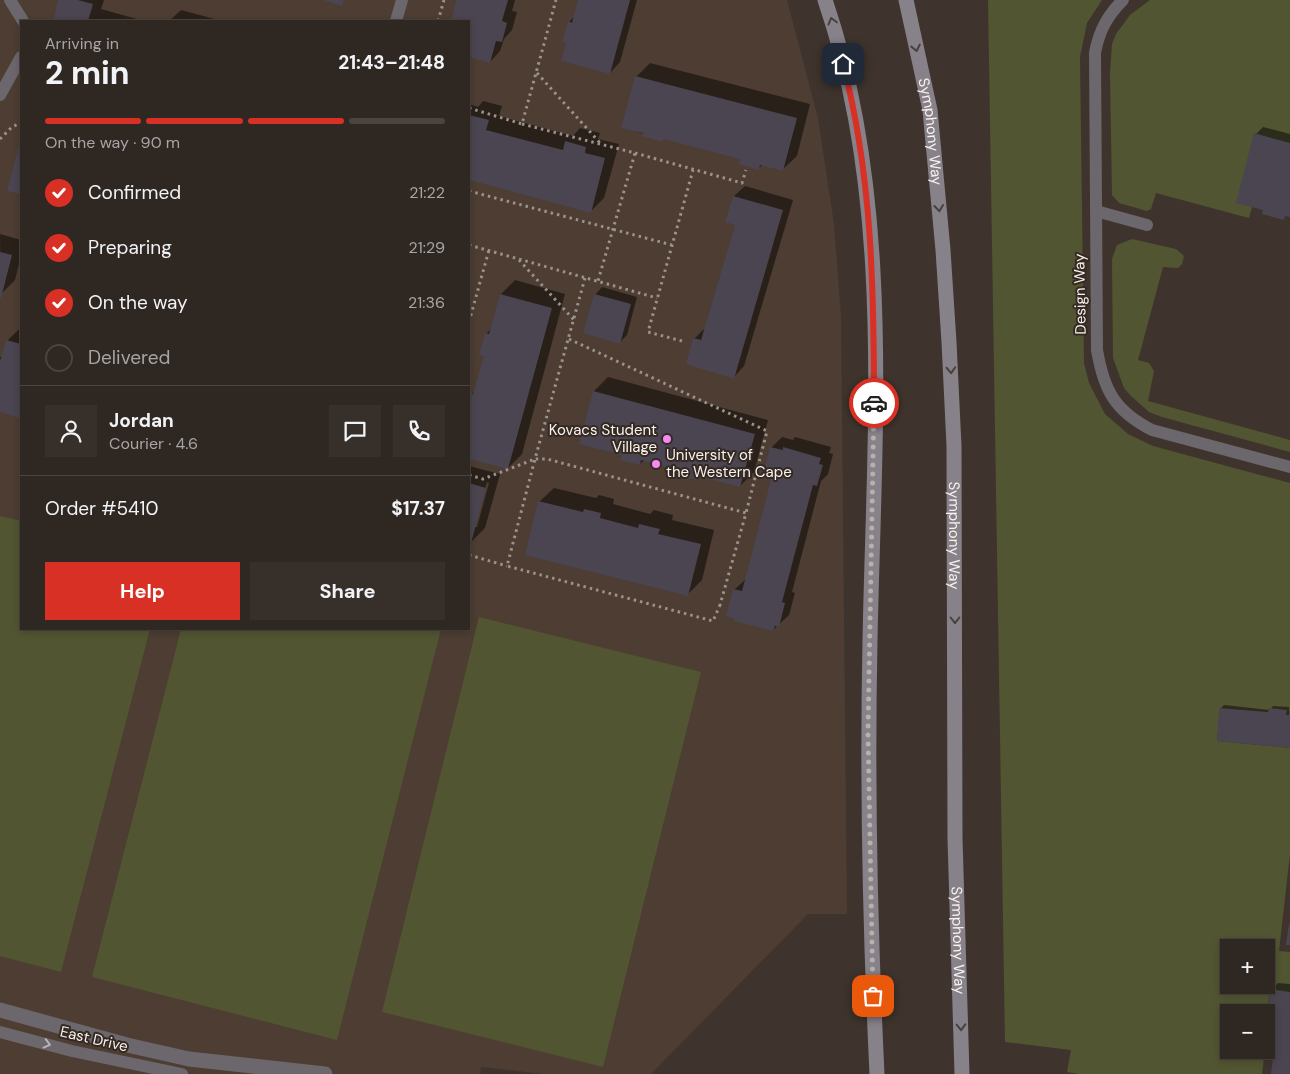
<!DOCTYPE html>
<meta charset="utf-8">
<style>
body{margin:0;font-family:"DM Sans",sans-serif;background:#362f2a;color:#f1f3f6;height:100vh;display:flex;flex-direction:column;font-size:19px;white-space:nowrap}
*{box-sizing:border-box;margin:0}
p{font-size:16px;color:#a7a5a5}
.icon{flex:none;width:28px;height:28px;fill:none;stroke:currentColor;stroke-width:2;stroke-linecap:round;stroke-linejoin:round}
.map{position:relative;flex:1;overflow:hidden}
.panel{position:absolute;left:20px;top:20px;width:450px;height:610px;display:flex;flex-direction:column;background:#2e2722;border-radius:0px;box-shadow:0 2px 8px #0003,0 0 0 1px #494440}
.panel>*{flex:none}
.fabs{position:absolute;left:1220px;top:939px;display:grid;gap:10px}
.fabs a{display:grid;place-items:center;width:55px;height:55px;border-radius:0px;background:#2e2722;box-shadow:0 2px 8px #0003,0 0 0 1px #494440;font-size:25px}
.pin{position:absolute;display:grid;place-items:center;width:42px;height:42px;color:#fff;margin:-21px;border-radius:10px;box-shadow:0 2px 8px #0006}
.courier{position:absolute;display:grid;place-items:center;width:50px;height:50px;margin:-25px;border:4px solid #d93025;border-radius:50%;background:#fff;color:#222;box-shadow:0 1px 6px #0007}
.summary em{font-style:normal;font-weight:700}
.summary div{display:flex;flex-direction:column-reverse}
.summary{display:flex;align-items:center;justify-content:space-between;height:85px;padding:0 25px}
h1{font-size:32px;font-weight:700;line-height:38px}
.bar{display:grid;grid-template-columns:repeat(4,1fr);gap:8px 5px;align-content:center;height:60px;padding:0 25px}
.bar i{height:6px;border-radius:4px;background:#494440}
.bar .on{background:#d93025}
.bar p{grid-column:span 4}
.line{display:flex;align-items:center;gap:12px;padding:0 25px;border-top:1px solid #494440}
.line div{flex:1}
.round{display:grid;place-items:center;flex:none;width:52px;height:52px;border-radius:0px;background:#362f2a}
ol{padding:0 25px;list-style:none}
li{display:flex;align-items:center;gap:15px;height:55px}
li p{margin-inline-start:auto}
li .icon{padding:5px;border-radius:50%;background:#d93025;color:#fff;stroke-width:4}
li:last-child{color:#a7a5a5}
li i{width:28px;height:28px;border:2px solid #494440;border-radius:50%}
.cta{display:flex;gap:10px;margin-top:auto;padding:10px 25px}
.cta a{flex:1;height:58px;border-radius:0px;background:#d93025;color:#fff;font-size:20px;font-weight:700;line-height:58px;text-align:center}
.cta a+a{background:#362f2a;color:#f1f3f6}
.map>svg:first-child{display:block}
.built{fill:#4d3d32;fill-rule:evenodd}
.green{fill:#525531;fill-rule:evenodd}
.shadow{fill:#0007;fill-rule:evenodd}
.building{fill:#4a4550}
.lines{fill:none;stroke-linecap:round;stroke-linejoin:round}
.path{stroke:#9a928c;stroke-width:3;stroke-dasharray:2.5 4;stroke-linecap:butt}
.lane{stroke:#6b676c;stroke-width:12}
.street{stroke:#6b676c;stroke-width:15}
.secondary{stroke:#878189;stroke-width:15}
.oneway{stroke:#49403c}
.oneway2{stroke:#b9b3b3}
.done{stroke:#b8b0aa;stroke-width:5;stroke-dasharray:0 9}
.route{stroke:#d93025;stroke-width:6}
.poi-dot{fill:#f389f1;stroke:#342a23;stroke-width:2}
.labels{text-anchor:middle;stroke-width:4;stroke-linejoin:round;paint-order:stroke}
.street-label{font-size:15px;fill:#f9f2ed;stroke:#342a23}
.poi-label{font-size:15px;fill:#f9f2ed;stroke:#342a23;text-anchor:end}
</style>
<div class="map">
<svg width="1290" height="1074" viewBox="0 0 1290 1074">
<rect width="100%" height="100%" fill="#3e342d"/>
<path class="built" d="M 0,0 L 787,0 L 818,118 L 834,224 L 841,316 L 847,914 L 808,914 L 651,1074 L 542,1074 L 481,1067 L 480,1074 L 0,1074 ZM 21,21 L 469,21 L 469,629 L 21,629 Z"/>
<path class="green" d="M 988,0 L 1102,0 L 1087,23 L 1080,57 L 1084,363 L 1089,383 L 1105,414 L 1128,434 L 1153,446 L 1290,483 L 1290,715 L 1286,715 L 1287,710 L 1269,708 L 1268,712 L 1220,708 L 1217,741 L 1290,748 L 1290,854 L 1279,951 L 1290,952 L 1290,992 L 1270,990 L 1266,1018 L 1266,1012 L 1229,1012 L 1229,1050 L 1265,1050 L 1262,1074 L 1079,1074 L 1067,1072 L 1071,1050 L 1005,1042 ZM 1229,948 L 1266,948 L 1266,985 L 1229,985 Z
M 1150,0 L 1290,0 L 1290,143 L 1254,133 L 1252,207 L 1249,218 L 1156,193 L 1151,209 L 1147,211 L 1119,203 L 1112,195 L 1110,73 L 1112,44 L 1116,34 L 1130,15 Z
M 1132,239 L 1176,249 L 1184,256 L 1182,264 L 1178,268 L 1163,267 L 1138,360 L 1149,363 L 1154,371 L 1148,401 L 1290,440 L 1290,452 L 1162,417 L 1149,412 L 1131,396 L 1124,388 L 1113,358 L 1112,259 L 1117,245 Z
M 0,516 L 21,521 L 21,629 L 150,629 L 61,972 L 0,956 Z
M 479,617 L 701,672 L 603,1067 L 382,1012 Z
M 181,629 L 441,629 L 337,1040 L 92,977 Z"/>
<path class="shadow" d="M 60,0 L 104,0 L 101,9 L 144,21 L 54,21 Z
M 458,0 L 515,0 L 512,11 L 517,12 L 512,30 L 504,39 L 500,51 L 490,62 L 469,56 L 469,21 L 452,21 Z
M 580,0 L 637,0 L 620,62 L 610,73 L 567,42 L 569,22 L 576,15 Z
M 181,10 L 222,21 L 169,21 Z
M 650,63 L 810,104 L 797,156 L 782,170 L 763,164 L 759,168 L 742,158 L 664,138 L 662,140 L 623,127 L 636,77 Z
M 483,101 L 502,106 L 499,116 L 573,136 L 580,128 L 600,133 L 598,139 L 619,144 L 604,198 L 590,212 L 469,179 L 469,104 L 478,107 Z
M 1263,127 L 1290,134 L 1290,216 L 1286,215 L 1283,218 L 1264,209 L 1256,134 Z
M 21,141 L 21,193 L 9,190 Z
M 745,186 L 793,200 L 744,366 L 734,377 L 687,363 L 695,338 L 705,328 L 736,224 L 727,221 L 734,196 Z
M 0,234 L 21,240 L 21,256 L 15,280 L 1,294 Z
M 515,280 L 565,294 L 522,454 L 508,468 L 469,457 L 469,398 L 477,387 L 485,355 L 486,334 L 491,329 L 501,294 Z
M 602,287 L 637,297 L 627,335 L 620,342 L 595,295 Z
M 18,330 L 21,331 L 21,417 L 0,411 L 0,357 L 2,357 L 7,341 Z
M 608,377 L 768,420 L 754,472 L 740,486 L 699,475 L 695,479 L 679,469 L 644,460 L 640,464 L 623,454 L 580,443 L 594,391 Z
M 782,437 L 793,440 L 795,437 L 831,447 L 829,453 L 833,454 L 828,474 L 821,481 L 792,592 L 795,593 L 789,615 L 773,630 L 734,590 L 746,579 L 774,475 L 771,448 Z
M 469,466 L 500,474 L 485,528 L 471,542 L 469,541 ZM 487,482 L 489,483 L 477,527 L 474,527 Z
M 554,488 L 596,498 L 599,495 L 614,499 L 613,504 L 650,514 L 654,510 L 673,515 L 672,520 L 714,530 L 702,580 L 688,594 L 539,502 Z
M 1224,705 L 1270,710 L 1273,706 L 1289,707 L 1290,747 L 1221,708 Z
M 1278,983 L 1290,984 L 1290,1074 L 1273,1074 L 1278,1031 L 1271,990 Z"/>
<path class="building" d="M 58,0 L 78,0 L 93,4 L 88,21 L 53,21 Z
M 323,0 L 344,0 L 342,6 Z
M 456,0 L 508,0 L 502,21 L 507,23 L 502,42 L 496,41 L 490,63 L 469,57 L 469,21 L 451,21 Z
M 578,0 L 630,0 L 610,74 L 561,61 L 566,43 L 562,42 L 568,21 L 572,23 Z
M 635,76 L 797,118 L 783,171 L 760,165 L 759,170 L 739,164 L 740,159 L 663,139 L 663,142 L 642,136 L 643,133 L 621,128 Z
M 469,115 L 489,120 L 486,130 L 563,150 L 565,141 L 586,147 L 585,153 L 605,158 L 591,213 L 469,180 Z
M 1254,133 L 1290,143 L 1290,217 L 1285,216 L 1284,220 L 1262,214 L 1263,210 L 1236,203 Z
M 21,138 L 21,194 L 7,191 Z
M 733,196 L 783,210 L 734,379 L 686,364 L 693,338 L 701,340 L 735,225 L 725,222 Z
M 0,252 L 12,255 L 1,298 L 0,298 Z
M 500,294 L 552,308 L 508,469 L 469,459 L 469,393 L 473,394 L 484,356 L 479,355 L 485,333 L 489,334 Z
M 594,294 L 631,304 L 620,344 L 583,333 Z
M 6,340 L 21,344 L 21,418 L 0,412 L 0,361 Z
M 593,391 L 755,434 L 740,487 L 697,476 L 696,480 L 677,475 L 678,470 L 641,460 L 640,465 L 620,460 L 622,455 L 579,444 Z
M 770,447 L 783,450 L 783,447 L 821,458 L 819,464 L 823,465 L 817,486 L 813,485 L 782,602 L 785,603 L 779,627 L 775,626 L 773,631 L 734,621 L 735,619 L 726,616 L 733,589 L 742,591 L 772,476 L 763,474 Z
M 469,483 L 486,488 L 471,543 L 469,543 Z
M 538,501 L 583,512 L 584,509 L 601,513 L 600,518 L 638,528 L 639,524 L 660,529 L 658,534 L 701,544 L 688,596 L 525,555 Z
M 1219,708 L 1268,712 L 1269,708 L 1287,710 L 1286,715 L 1290,715 L 1290,748 L 1217,741 Z
M 1289,924 L 1290,924 L 1290,945 L 1286,945 Z
M 1270,989 L 1290,992 L 1290,1074 L 1271,1074 L 1276,1032 L 1266,1031 Z"/>
<g class="lines">
<path class="path" d="M 438,21 L 444,0
M 537,73 L 601,144
M 469,108 L 522,124 L 556,0
M 522,124 L 635,153 L 598,281
M 0,139 L 12,127 L 21,123
M 635,153 L 742,183 L 746,170
M 469,191 L 672,245
M 469,245 L 657,298
M 519,260 L 574,320
M 585,278 L 535,459 L 547,459 L 746,513 L 720,605 L 725,607
M 469,322 L 489,250
M 569,339 L 767,431 L 746,513
M 682,341 L 648,332 L 693,170
M 469,475 L 483,479 L 535,459 L 507,566 L 713,621 L 720,605
M 469,555 L 507,566"/>
<path class="lane" d="M 10,0 L 23,21
M 1123,0 C 1107,16 1099,31 1095,53 L 1097,350 C 1104,391 1115,411 1152,430 L 1290,467
M 396,21 L 402,0
M 0,95 L 21,57
M 1096,211 L 1147,225
M 0,1032 L 72,1051 L 182,1074"/>
<path class="street" d="M 0,1010 L 127,1045 L 189,1059 L 325,1074"/>
<g class="secondary">
<path d="M 825,0 C 894,200 874,432 870,640 C 867,785 870,929 877,1074"/>
<path id="s1" d="M 906,0 L 930,110 L 943,250 L 949,342 L 954,446 L 955,838 L 962,1074"/>
</g>
</g>
<defs><path id="oneway-chevron" d="M-2-3.5L2.5 0L-2 3.5" fill="none" stroke-width="1.6" stroke-linecap="round" stroke-linejoin="round" transform="scale(1.25)"/></defs>
<g class="oneway">
<use href="#oneway-chevron" transform="translate(832 21) rotate(-105)"/>
<use href="#oneway-chevron" transform="translate(916 48) rotate(78)"/>
<use href="#oneway-chevron" transform="translate(939 208) rotate(84)"/>
<use href="#oneway-chevron" transform="translate(951 370) rotate(87)"/>
<use href="#oneway-chevron" transform="translate(955 620) rotate(90)"/>
<use href="#oneway-chevron" transform="translate(961 1027) rotate(88)"/>
</g>
<use class="oneway2" href="#oneway-chevron" transform="translate(47 1044) rotate(15)"/>
<g class="lines">
<path class="done" d="M 873,996 L 868,733 L 874,403"/>
<path class="route" d="M 843,64 C 872,174 874,289 874,403"/>
</g>
<g class="poi-dot">
<circle cx="667" cy="439" r="5"/>
<circle cx="656" cy="464" r="5"/>
</g>
<g class="labels">
<g class="street-label">
<text dy="5" stroke="none"><textPath href="#s1" startOffset="134">Symphony Way</textPath></text>
<text transform="translate(1080 294) rotate(-91)" y="5">Design Way</text>
<text dy="5" stroke="none"><textPath href="#s1" startOffset="539">Symphony Way</textPath></text>
<text dy="5" stroke="none"><textPath href="#s1" startOffset="944">Symphony Way</textPath></text>
<text transform="translate(94 1039) rotate(13)" y="5">East Drive</text>
</g>
<g class="poi-label">
<text x="657" y="435">Kovacs Student<tspan x="657" dy="17">Village</tspan></text>
<text x="666" y="460" text-anchor="start">University of<tspan x="666" dy="17">the Western Cape</tspan></text>
</g>
</g>
</svg>
<div class="fabs">
<a>+</a>
<a>−</a>
</div>
<div class="pin" style="left:873px;top:996px;background:#ea580c"><svg class="icon" aria-label="bag" viewBox="0 0 24 24"><path d="M5 8h14l-1 12H6zM9 8a3 3 0 0 1 6 0"/></svg></div>
<div class="pin" style="left:843px;top:64px;background:#1f2937"><svg class="icon" aria-label="home" viewBox="0 0 24 24"><path d="M3 11l9-7 9 7M6 9v11h12V9"/></svg></div>
<div class="courier" style="left:874px;top:403px"><svg class="icon" aria-label="car" viewBox="0 0 24 24"><path d="M5 17H2v-5l4-1 3-4h7l3 4 3 1v5h-3M9 17h6M6 11h13"/><circle cx="7" cy="17" r="2"/><circle cx="17" cy="17" r="2"/></svg></div>
<section class="panel">
<div class="summary"><div><h1>2 min</h1><p>Arriving in</p></div><em>21:43–21:48</em></div>
<div class="bar"><i class="on"></i><i class="on"></i><i class="on"></i><i></i><p>On the way · 90 m</p></div>
<ol>
<li><svg class="icon" aria-label="check" viewBox="0 0 24 24"><path d="M5 12l5 5 9-10"/></svg>Confirmed<p>21:22</p></li>
<li><svg class="icon" aria-label="check" viewBox="0 0 24 24"><path d="M5 12l5 5 9-10"/></svg>Preparing<p>21:29</p></li>
<li><svg class="icon" aria-label="check" viewBox="0 0 24 24"><path d="M5 12l5 5 9-10"/></svg>On the way<p>21:36</p></li>
<li><i></i>Delivered</li>
</ol>
<div class="line" style="height:90px"><a class="round"><svg class="icon" aria-label="person" viewBox="0 0 24 24"><circle cx="12" cy="8" r="4"/><path d="M4 21q1-7 8-7t8 7"/></svg></a><div><b>Jordan</b><p>Courier · 4.6</p></div><a class="round"><svg class="icon" aria-label="chat" viewBox="0 0 24 24"><path d="M4 5h16v11H9l-5 4z"/></svg></a><a class="round"><svg class="icon" aria-label="phone" viewBox="0 0 24 24"><path d="M5 4h4l2 5-3 2q2 4 5 5l2-3 5 2v4C11 20 4 13 5 4z"/></svg></a></div>
<div class="line" style="height:65px"><div>Order #5410</div><b>$17.37</b></div>
<div class="cta"><a>Help</a><a>Share</a></div>
</section>
</div>
